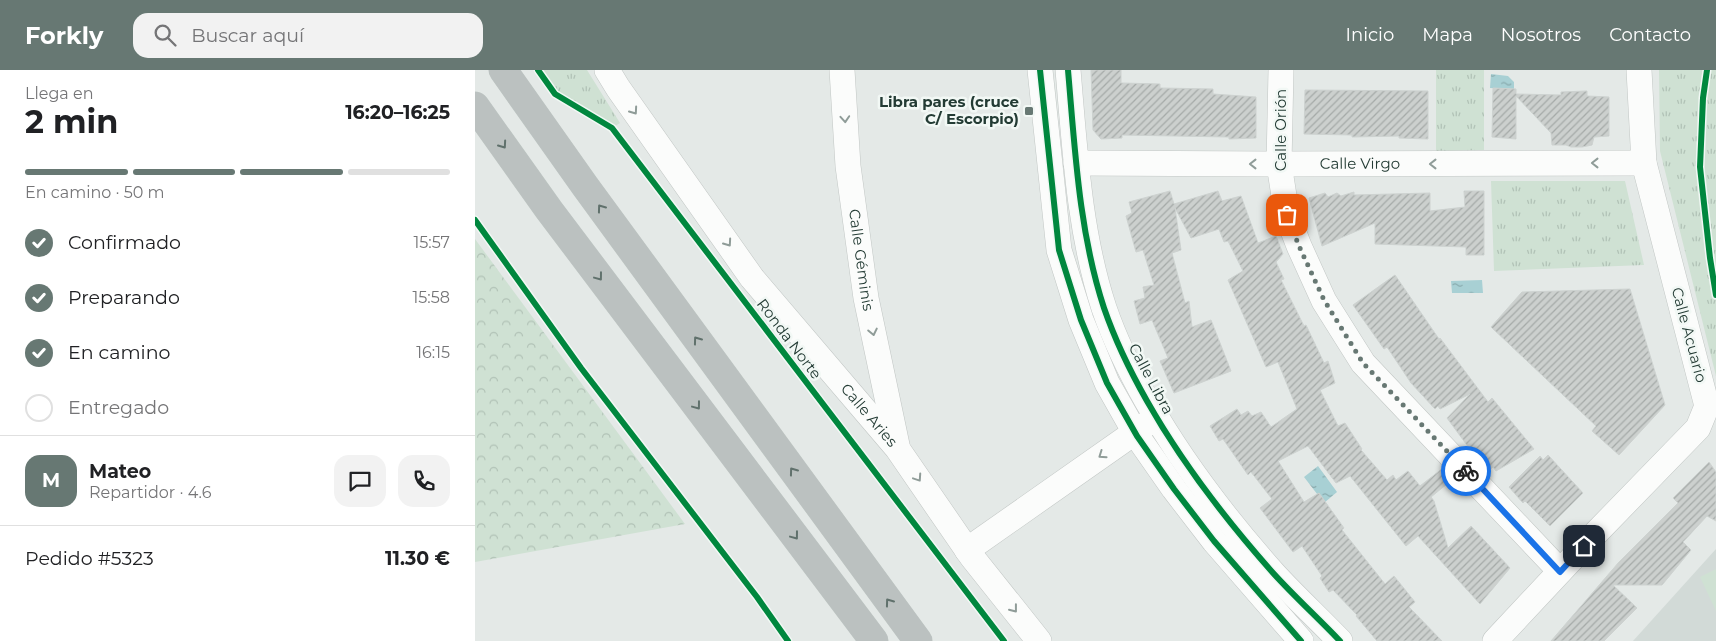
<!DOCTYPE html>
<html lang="es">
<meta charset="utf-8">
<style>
body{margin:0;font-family:Montserrat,sans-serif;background:#f2f2f2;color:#202124;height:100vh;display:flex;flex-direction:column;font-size:19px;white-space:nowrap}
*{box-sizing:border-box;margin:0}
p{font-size:16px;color:#757577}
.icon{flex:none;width:28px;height:28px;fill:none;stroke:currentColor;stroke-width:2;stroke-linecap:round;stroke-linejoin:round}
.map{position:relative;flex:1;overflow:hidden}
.sheet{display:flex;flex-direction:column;background:#fff;width:475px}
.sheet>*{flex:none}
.pin{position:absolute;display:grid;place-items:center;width:42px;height:42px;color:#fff;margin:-21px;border-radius:10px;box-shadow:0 2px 8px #0006}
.courier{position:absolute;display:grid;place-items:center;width:50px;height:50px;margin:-25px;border:4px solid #1a73e8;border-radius:50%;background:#fff;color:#222;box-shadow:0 1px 6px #0007}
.headline em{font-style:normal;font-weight:700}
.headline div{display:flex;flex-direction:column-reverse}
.headline{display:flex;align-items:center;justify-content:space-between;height:85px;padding:0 25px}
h1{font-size:32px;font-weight:700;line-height:38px}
.bar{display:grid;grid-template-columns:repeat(4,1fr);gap:8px 5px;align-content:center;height:60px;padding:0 25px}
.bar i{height:6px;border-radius:4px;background:#e0e0e0}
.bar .current{background:#677873}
.bar p{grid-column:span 4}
.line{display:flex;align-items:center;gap:12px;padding:0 25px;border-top:1px solid #e0e0e0}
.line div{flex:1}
.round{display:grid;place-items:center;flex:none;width:52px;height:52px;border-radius:15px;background:#f2f2f2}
ol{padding:0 25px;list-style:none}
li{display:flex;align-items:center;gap:15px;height:55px}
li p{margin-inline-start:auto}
li .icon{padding:5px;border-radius:50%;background:#677873;color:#fff;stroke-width:4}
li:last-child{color:#757577}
li i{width:28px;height:28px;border:2px solid #e0e0e0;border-radius:50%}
header{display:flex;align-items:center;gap:30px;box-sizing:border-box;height:70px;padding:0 25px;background:#677873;color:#fff}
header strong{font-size:24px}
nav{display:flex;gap:28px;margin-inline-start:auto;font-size:18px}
.search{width:350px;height:45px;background:#f2f2f2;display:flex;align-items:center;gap:12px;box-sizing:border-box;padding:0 18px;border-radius:15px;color:#757577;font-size:19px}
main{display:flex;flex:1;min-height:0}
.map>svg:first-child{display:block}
.built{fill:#d2dad7}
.grass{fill:url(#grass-tufts)}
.park{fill:url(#park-crowns)}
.pitch{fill:#cfe1d3}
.water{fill:url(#water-ripples)}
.building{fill:url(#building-hatch);stroke:#cdd2d0}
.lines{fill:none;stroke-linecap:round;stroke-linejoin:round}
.minor-casing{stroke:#c1c6c4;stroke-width:26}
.highway-casing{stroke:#bdc5c2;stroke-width:29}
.minor{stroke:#fbfcfb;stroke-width:25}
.highway{stroke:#bbc1c0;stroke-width:28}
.cycleway-casing{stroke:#f2f8f5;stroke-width:9}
.cycleway{stroke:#00873e;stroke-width:6}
.oneway{stroke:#8f9c98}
.oneway2{stroke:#60716c}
.done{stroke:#677873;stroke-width:5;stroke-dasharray:0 9}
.route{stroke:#1a73e8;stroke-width:6}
.poi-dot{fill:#677873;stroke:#f2f8f5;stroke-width:2}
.labels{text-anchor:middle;stroke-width:5;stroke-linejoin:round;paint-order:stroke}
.poi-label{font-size:15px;font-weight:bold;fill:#233b34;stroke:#f2f8f5;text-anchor:end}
.street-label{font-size:15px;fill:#233b34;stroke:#f2f8f5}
</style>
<header>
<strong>Forkly</strong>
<div class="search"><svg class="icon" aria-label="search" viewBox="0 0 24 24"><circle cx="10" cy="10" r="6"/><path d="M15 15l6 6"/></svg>Buscar aquí</div>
<nav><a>Inicio</a><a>Mapa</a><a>Nosotros</a><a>Contacto</a></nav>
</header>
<main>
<section class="sheet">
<div class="headline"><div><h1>2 min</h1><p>Llega en</p></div><em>16:20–16:25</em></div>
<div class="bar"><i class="current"></i><i class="current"></i><i class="current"></i><i></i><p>En camino · 50 m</p></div>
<ol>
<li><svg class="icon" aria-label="check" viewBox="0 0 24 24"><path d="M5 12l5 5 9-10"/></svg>Confirmado<p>15:57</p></li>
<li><svg class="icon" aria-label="check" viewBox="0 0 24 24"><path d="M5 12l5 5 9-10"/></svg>Preparando<p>15:58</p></li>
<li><svg class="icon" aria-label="check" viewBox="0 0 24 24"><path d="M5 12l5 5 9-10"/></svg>En camino<p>16:15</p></li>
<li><i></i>Entregado</li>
</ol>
<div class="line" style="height:90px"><b class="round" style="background:#677873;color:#fff">M</b><div><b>Mateo</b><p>Repartidor · 4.6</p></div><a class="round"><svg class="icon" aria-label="chat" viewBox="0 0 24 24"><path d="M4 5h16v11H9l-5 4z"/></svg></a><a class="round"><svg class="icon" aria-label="phone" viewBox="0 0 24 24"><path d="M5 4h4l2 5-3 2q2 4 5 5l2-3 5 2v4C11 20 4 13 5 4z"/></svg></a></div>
<div class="line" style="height:65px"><div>Pedido #5323</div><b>11.30 €</b></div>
</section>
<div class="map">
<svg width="1241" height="571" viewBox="0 0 1241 571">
<defs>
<pattern id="grass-tufts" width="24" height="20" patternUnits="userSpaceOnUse" patternTransform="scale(1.25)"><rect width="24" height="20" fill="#cfe1d3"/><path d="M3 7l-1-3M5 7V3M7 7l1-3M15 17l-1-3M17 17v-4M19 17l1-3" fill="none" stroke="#b1c2b6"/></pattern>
<pattern id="park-crowns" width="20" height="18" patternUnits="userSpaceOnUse" patternTransform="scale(1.25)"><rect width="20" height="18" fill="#cfe1d3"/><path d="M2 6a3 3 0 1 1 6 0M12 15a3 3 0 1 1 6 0" fill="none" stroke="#b1c2b6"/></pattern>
<pattern id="water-ripples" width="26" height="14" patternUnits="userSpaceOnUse" patternTransform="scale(1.25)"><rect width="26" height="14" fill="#a8d0d4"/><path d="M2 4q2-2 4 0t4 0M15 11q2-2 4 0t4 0" fill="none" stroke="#88aaad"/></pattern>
<pattern id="building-hatch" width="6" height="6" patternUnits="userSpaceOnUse" patternTransform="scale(1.25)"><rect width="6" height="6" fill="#ccd0ce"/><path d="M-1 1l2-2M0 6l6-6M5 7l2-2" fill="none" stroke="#a5aaa8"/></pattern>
</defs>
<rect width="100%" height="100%" fill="#e4e9e7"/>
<path class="built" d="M 1241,479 L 1241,571 L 1158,571 Z"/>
<path class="grass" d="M 63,0 L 112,0 L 145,53 L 137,58 L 80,24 Z
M 961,0 L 1009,0 L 1009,80 L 961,81 Z
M 1184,0 L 1241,0 L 1241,306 L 1185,81 Z
M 1016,111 L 1150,111 L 1169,195 L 1019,201 Z"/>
<path class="park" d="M 0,169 L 210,454 L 0,492 Z"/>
<path class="pitch" d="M 1241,499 L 1241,541 L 1225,507 Z"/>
<path class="water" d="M 1016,4 L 1033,6 L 1039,12 L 1039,19 L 1015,18 Z
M 1007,210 L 1008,223 L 977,223 L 976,211 Z
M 843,396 L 862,422 L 849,433 L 829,407 Z"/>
<path class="building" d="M 616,0 L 646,0 L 646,13 L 685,14 L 685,18 L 738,19 L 738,24 L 781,27 L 781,68 L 754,69 L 754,67 L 647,65 L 647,68 L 626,69 L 618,60 Z
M 1018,18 L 1041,19 L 1041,24 L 1086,25 L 1086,22 L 1112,21 L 1112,26 L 1134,27 L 1134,66 L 1119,67 L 1117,75 L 1107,77 L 1096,77 L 1091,75 L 1077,75 L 1076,63 L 1041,26 L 1041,69 L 1017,67 Z
M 830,20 L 953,21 L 953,69 L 924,68 L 924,66 L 877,67 L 877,65 L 829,64 Z
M 695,121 L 699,134 L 743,121 L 747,131 L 766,126 L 783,173 L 801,166 L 808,184 L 801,192 L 809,209 L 806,210 L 829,256 L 831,255 L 849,293 L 853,291 L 860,313 L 845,320 L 863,356 L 870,353 L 887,379 L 886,380 L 912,410 L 918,405 L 921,410 L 933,401 L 945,416 L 968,398 L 978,409 L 956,427 L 959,431 L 973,478 L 996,456 L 1035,498 L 1005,534 L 943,466 L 931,476 L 875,406 L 861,413 L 833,376 L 803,391 L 829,432 L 844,423 L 869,458 L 867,460 L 910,514 L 919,506 L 940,532 L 934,537 L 967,571 L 902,571 L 881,546 L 882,545 L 858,520 L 854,522 L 845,508 L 847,506 L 827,476 L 818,482 L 785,438 L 797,429 L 776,402 L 773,405 L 748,369 L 744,371 L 735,356 L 762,339 L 766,345 L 773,341 L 777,346 L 786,342 L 796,357 L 822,339 L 803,292 L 791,297 L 753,210 L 768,201 L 753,171 L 749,172 L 744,159 L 716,168 L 700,138 L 706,180 L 697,183 L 710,233 L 714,231 L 717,257 L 736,250 L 756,301 L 699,323 L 685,291 L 693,288 L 677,250 L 665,254 L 659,231 L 670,228 L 668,217 L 679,215 L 668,180 L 661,182 L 651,146 L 657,143 L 654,132 Z
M 989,121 L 1009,121 L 1009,185 L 991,185 L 991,177 L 900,174 L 900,153 L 847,176 L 834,128 L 850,123 L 853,127 L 862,123 L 866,126 L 879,122 L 879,125 L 955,123 L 955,141 L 990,137 Z
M 920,205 L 964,269 L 965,268 L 1013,332 L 1017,328 L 1059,379 L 1021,401 L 1018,397 L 1014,400 L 997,382 L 972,348 L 995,324 L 965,339 L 963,336 L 960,339 L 936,313 L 912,277 L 909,279 L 878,235 Z
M 1155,219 L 1190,335 L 1144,385 L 1117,361 L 1121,356 L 1016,257 L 1047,222 Z
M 1073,385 L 1108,423 L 1075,456 L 1050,431 L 1048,433 L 1034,417 L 1065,386 L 1068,390 Z
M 1234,392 L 1241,402 L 1241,451 L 1232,446 L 1208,472 L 1216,480 L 1187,515 L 1138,515 L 1162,538 L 1129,571 L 1076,571 L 1144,492 L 1203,433 L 1198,428 Z"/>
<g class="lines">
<defs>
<g id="minor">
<path id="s1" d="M 132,0 L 143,18 L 277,208 L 422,378 L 497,487 L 564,571"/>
<path id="s2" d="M 367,0 L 373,96 L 391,228 L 422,375"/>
<path d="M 565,0 L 584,180 L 606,250 L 632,313 L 662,366 L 699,419 L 739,471 L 826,571"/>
<path d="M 593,0 C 600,80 604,162 629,238 C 640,270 655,301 672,331 C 707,393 751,450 799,504 C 820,527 843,548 865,571"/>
<path d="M 806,0 L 804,94 L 812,145 L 824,176 L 849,231 L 888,293 L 1085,501"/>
<path id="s3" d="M 601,93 L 804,94 L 1169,93"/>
<path d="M 492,480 L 673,353"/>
<path d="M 1020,571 L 1121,463 L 1223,358 L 1232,336 L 1169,93 L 1164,0"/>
</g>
<path id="highway" d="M 28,0 L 110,116 L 443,571
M 0,36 L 74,140 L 399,571"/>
</defs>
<use href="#minor" class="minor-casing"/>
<use href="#highway" class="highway-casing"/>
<use href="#minor" class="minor"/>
<use href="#highway" class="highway"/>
<defs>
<path id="cycleway" d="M 63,0 L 80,24 L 137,58 L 529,571
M 565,0 L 584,180 L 606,250 L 632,313 L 662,366 L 699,419 L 739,471 L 826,571
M 593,0 C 600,80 604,162 629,238 C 640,270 655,301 672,331 C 707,393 751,450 799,504 C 820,527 843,548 865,571
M 1232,0 L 1228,28 L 1225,97 L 1235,188 L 1241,225
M 0,150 L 106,298 L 282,527 L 313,571"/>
</defs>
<use href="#cycleway" class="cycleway-casing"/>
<use href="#cycleway" class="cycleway"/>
</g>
<defs><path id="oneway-chevron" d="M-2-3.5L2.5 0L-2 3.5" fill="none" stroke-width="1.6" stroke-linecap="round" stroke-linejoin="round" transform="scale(1.25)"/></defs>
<g class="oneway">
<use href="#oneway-chevron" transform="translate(159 41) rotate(55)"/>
<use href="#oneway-chevron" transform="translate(370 49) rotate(86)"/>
<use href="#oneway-chevron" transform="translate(1120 93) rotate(180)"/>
<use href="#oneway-chevron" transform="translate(778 94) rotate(-180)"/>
<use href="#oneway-chevron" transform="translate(958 94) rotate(180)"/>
<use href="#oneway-chevron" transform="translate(253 173) rotate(55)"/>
<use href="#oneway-chevron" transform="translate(398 262) rotate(78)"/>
<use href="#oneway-chevron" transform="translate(627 385) rotate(145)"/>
<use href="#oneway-chevron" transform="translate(443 408) rotate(56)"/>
<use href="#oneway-chevron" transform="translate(539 539) rotate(52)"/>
</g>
<g class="oneway2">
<use href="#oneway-chevron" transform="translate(28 75) rotate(55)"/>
<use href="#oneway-chevron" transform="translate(126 138) rotate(-126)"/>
<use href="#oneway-chevron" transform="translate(124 207) rotate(53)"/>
<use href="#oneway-chevron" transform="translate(222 270) rotate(-126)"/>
<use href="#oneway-chevron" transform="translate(222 336) rotate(53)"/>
<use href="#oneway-chevron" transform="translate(318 401) rotate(-126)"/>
<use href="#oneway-chevron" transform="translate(320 466) rotate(53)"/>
<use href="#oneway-chevron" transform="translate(414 532) rotate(-126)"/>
</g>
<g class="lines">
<path class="done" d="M 812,145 L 824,176 L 849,230 L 888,293 L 991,401"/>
<path class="route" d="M 991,401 L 1085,502 L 1109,476"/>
</g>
<rect class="poi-dot" x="549" y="36" width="10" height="10" rx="2.5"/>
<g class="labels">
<g class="poi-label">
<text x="544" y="37">Libra pares (cruce<tspan x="544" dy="17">C/ Escorpio)</tspan></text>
</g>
<g class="street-label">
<text transform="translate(806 60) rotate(-90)" y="5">Calle Orión</text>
<text dy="5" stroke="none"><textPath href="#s3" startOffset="284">Calle Virgo</textPath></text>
<text dy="5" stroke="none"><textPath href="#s2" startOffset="191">Calle Géminis</textPath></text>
<text transform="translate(1214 265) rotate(75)" y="5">Calle Acuario</text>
<text transform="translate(314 269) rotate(53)" y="5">Ronda Norte</text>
<text transform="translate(676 309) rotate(62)" y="5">Calle Libra</text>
<text dy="5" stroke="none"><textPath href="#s1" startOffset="434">Calle Aries</textPath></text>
</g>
</g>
</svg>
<div class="pin" style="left:812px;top:145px;background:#ea580c"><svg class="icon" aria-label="bag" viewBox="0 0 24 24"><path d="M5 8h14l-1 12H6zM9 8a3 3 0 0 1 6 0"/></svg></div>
<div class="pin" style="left:1109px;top:476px;background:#1f2937"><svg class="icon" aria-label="home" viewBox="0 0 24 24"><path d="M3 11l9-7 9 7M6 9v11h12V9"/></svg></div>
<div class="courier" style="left:991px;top:401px"><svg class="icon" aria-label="bike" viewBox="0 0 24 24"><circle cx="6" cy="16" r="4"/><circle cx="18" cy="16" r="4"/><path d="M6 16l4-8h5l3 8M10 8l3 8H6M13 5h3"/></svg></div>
</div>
</main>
